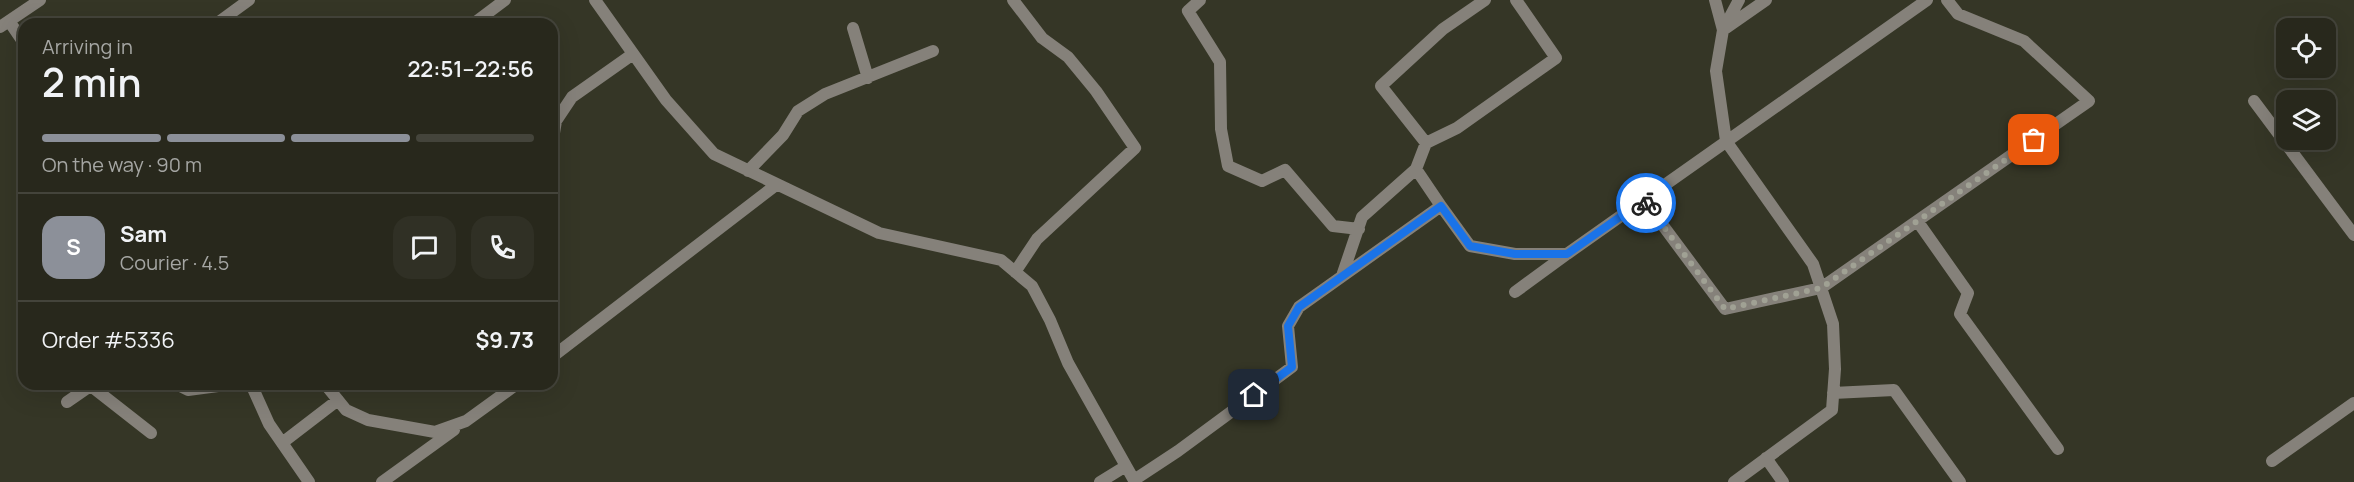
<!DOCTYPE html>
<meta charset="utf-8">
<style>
body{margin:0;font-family:Manrope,sans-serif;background:#303025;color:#f1f3f6;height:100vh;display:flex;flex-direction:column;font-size:22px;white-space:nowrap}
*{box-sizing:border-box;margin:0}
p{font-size:20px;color:#a5a6a3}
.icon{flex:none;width:33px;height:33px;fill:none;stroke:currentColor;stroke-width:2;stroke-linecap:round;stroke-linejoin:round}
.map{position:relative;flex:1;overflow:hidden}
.sheet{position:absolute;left:18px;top:18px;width:540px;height:372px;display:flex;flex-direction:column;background:#28281c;border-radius:18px;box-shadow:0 6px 24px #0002,0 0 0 2px #44443b}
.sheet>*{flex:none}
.tools{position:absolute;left:2276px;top:18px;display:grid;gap:12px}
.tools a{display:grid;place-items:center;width:60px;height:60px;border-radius:12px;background:#28281c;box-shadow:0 6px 24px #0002,0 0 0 2px #44443b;font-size:30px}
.pin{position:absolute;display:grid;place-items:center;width:51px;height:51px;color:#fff;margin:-26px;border-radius:12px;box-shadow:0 3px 9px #0006}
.courier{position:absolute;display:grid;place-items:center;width:60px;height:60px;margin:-30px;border:4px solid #1a73e8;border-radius:50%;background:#fff;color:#222;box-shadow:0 2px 8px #0007}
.headline em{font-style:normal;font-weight:600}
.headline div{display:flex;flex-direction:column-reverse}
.headline{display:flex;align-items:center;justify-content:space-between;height:102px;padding:0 24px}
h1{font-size:39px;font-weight:600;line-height:45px}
.bar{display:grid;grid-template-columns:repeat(4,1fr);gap:9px 6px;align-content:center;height:72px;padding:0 24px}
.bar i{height:8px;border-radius:4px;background:#44443b}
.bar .on{background:#8c9099}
.bar p{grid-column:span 4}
.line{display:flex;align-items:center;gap:15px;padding:0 24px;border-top:2px solid #44443b}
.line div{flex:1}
.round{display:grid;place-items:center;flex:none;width:63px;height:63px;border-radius:18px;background:#303025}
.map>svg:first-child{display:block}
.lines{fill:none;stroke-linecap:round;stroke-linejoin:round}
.minor{stroke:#85817a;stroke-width:12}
.done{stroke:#a0a194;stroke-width:6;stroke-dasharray:0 10.8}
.route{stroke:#1a73e8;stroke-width:8}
</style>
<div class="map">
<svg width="2354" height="482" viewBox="0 0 2354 482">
<rect width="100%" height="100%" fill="#353626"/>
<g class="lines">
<path class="minor" d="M 595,0 L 666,100 L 714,154 L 879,233 L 1001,260 L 1032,286 L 1050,320 L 1068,363 L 1135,482
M 1013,0 L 1042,38 L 1068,57 L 1096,91 L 1135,148 L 1037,239 L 1015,272
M 1200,0 L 1188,11 L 1220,62 L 1221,129 L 1228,166 L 1262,181 L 1285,170 L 1333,226 L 1359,229
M 1715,0 L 1723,30 L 1716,71 L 1726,141 L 1813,264 L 1833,324 L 1835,369 L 1832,410 L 1734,482
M 9,21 L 24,43
M 216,24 L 249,0
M 473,24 L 505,0
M 1725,26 L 1739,0
M 0,27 L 40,0
M 853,28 L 868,78
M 1723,30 L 1766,0
M 2254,101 L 2354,235
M 1426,143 L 1381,86 L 1443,29 L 1485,0
M 552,145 L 556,121 L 572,97 L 633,54
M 748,171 L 783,135 L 798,111 L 825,94 L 933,51
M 1644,200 L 1725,309 L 1821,288 L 2089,101 L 2024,41 L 1958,14 L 1947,0
M 1441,206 L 1470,246 L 1515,254 L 1567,254 L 1515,292
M 1918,222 L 1968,293 L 1960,314 L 2058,449
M 1567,254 L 1927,0
M 1342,276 L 1362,217 L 1416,169
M 552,357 L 776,185
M 176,384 L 188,390 L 218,386 L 221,384
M 251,384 L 269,424 L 309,482
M 325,384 L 346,410 L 368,420 L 435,432 L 466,421 L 517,384
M 91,386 L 151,433
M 1833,393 L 1894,390 L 1960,482
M 67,402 L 93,384
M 282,443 L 338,400
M 1766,458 L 1783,482
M 2272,461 L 2354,403
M 1134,480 L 1178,451 L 1292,367 L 1288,326 L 1299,307 L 1441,206 L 1416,169 L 1426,143 L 1457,128 L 1556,58 L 1516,0
M 382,482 L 454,430
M 1100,482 L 1126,466"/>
</g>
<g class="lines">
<path class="done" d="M 1646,203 L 1725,309 L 1821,288 L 2034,140"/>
<path class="route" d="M 1254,395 L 1292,367 L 1288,326 L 1299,307 L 1441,206 L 1470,246 L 1515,254 L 1567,254 L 1644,200 L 1646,203"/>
</g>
</svg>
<div class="tools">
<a><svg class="icon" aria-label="locate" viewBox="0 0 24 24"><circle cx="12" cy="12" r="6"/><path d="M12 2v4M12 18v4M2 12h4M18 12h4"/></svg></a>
<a><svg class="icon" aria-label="layers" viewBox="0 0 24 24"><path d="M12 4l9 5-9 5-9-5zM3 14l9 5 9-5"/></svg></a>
</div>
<div class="pin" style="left:2034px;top:140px;background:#ea580c"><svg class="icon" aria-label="bag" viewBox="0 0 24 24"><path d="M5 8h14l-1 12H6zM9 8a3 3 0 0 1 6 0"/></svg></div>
<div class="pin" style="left:1254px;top:395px;background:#1f2937"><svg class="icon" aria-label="home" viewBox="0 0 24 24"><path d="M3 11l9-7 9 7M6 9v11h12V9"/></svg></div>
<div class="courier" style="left:1646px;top:203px"><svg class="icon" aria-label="bike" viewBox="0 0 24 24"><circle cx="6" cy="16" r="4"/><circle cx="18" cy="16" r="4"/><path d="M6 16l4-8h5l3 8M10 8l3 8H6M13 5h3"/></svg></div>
<section class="sheet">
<div class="headline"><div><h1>2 min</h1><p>Arriving in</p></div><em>22:51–22:56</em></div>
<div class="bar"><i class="on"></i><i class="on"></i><i class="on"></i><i></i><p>On the way · 90 m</p></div>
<div class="line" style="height:108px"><b class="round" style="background:#8c9099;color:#fff">S</b><div><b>Sam</b><p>Courier · 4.5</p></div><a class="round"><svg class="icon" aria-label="chat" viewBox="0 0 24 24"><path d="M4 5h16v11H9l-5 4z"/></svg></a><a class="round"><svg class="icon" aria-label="phone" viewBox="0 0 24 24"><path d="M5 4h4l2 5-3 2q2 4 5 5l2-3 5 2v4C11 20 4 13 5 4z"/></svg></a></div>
<div class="line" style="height:78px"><div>Order #5336</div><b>$9.73</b></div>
</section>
</div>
